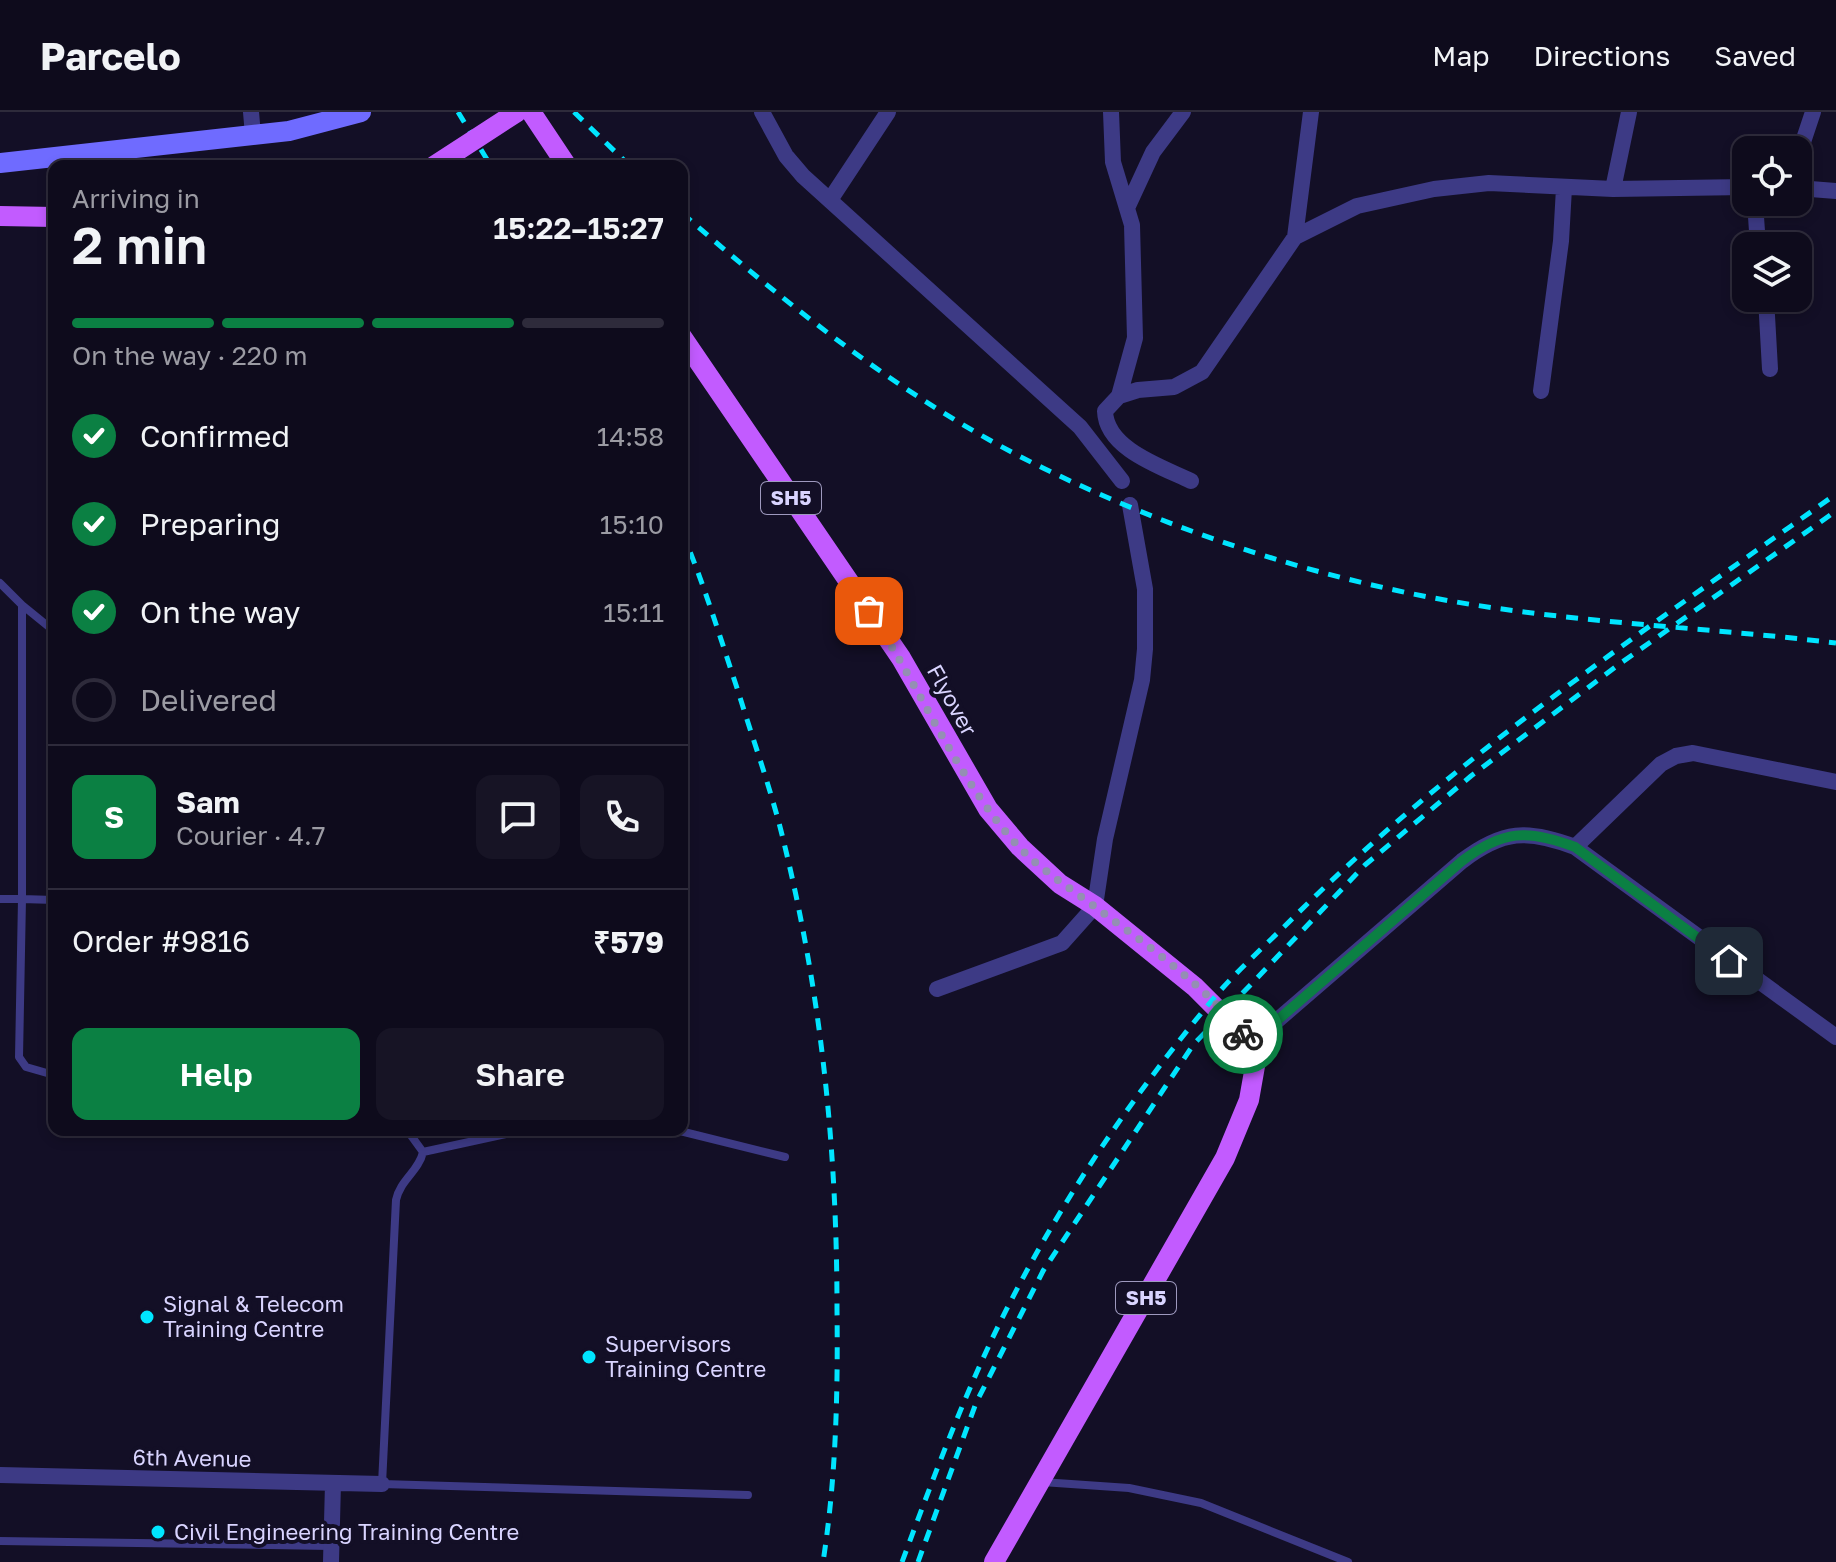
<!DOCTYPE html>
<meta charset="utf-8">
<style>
body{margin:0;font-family:"Golos Text",sans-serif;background:#171425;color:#f1f3f6;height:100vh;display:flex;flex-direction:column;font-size:30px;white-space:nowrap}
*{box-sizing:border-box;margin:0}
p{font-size:26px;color:#9b9ba3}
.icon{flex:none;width:44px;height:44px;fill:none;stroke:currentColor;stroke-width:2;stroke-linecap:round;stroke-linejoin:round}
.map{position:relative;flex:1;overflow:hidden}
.sheet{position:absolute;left:48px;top:48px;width:640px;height:976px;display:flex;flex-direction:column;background:#0e0b1c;border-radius:16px;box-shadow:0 4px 12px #0003,0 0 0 2px #2e2b3b}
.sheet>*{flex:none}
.controls{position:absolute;left:1732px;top:24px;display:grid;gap:16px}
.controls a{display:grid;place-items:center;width:80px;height:80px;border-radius:16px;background:#0e0b1c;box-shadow:0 4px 12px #0003,0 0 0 2px #2e2b3b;font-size:40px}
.pin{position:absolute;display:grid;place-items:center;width:68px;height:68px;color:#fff;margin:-34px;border-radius:16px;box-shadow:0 4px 12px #0006}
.courier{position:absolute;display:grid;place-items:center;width:80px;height:80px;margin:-40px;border:6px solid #0b8043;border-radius:50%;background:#fff;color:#222;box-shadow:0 2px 10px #0007}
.summary em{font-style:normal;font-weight:600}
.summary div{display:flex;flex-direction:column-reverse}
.summary{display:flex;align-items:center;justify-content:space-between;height:136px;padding:0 24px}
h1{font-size:52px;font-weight:600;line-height:60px}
.bar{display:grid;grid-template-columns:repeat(4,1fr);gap:12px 8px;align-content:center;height:96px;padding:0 24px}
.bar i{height:10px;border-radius:6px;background:#2e2b3b}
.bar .selected{background:#0b8043}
.bar p{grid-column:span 4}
.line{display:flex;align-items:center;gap:20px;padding:0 24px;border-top:2px solid #2e2b3b}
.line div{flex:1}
.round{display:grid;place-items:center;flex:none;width:84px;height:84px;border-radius:16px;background:#171425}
ol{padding:0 24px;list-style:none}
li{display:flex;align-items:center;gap:24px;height:88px}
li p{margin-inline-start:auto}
li .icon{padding:8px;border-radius:50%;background:#0b8043;color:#fff;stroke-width:4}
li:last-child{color:#9b9ba3}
li i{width:44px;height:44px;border:4px solid #2e2b3b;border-radius:50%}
.action{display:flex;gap:16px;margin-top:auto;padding:16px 24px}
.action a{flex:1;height:92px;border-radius:16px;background:#0b8043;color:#fff;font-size:32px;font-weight:600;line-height:92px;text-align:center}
.action a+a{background:#171425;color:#f1f3f6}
header{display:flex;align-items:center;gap:48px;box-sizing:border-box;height:112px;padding:0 40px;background:#0e0b1c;border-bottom:2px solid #2e2b3b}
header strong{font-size:38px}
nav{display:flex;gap:44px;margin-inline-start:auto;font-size:28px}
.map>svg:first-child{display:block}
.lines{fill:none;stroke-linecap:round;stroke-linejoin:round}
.lane{stroke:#3d3a85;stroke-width:8}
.street{stroke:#3d3a85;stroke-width:16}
.secondary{stroke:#6f6bff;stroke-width:20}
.primary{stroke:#c25bff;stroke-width:20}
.rail{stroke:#00e5ff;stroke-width:5;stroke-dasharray:12 10;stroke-linecap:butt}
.primary-bridge{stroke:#c25bff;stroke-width:20}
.done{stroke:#948fb3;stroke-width:8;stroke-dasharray:0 14.4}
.route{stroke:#0b8043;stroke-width:10}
.poi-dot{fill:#00e5ff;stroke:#130f26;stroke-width:3}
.labels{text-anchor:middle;stroke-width:8;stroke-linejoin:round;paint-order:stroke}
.shield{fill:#130f26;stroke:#9e99be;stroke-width:2}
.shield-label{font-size:20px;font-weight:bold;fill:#d9d4ff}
.street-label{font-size:22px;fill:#d9d4ff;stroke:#130f26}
.poi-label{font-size:22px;fill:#d9d4ff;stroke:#130f26;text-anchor:start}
</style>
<header>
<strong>Parcelo</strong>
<nav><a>Map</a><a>Directions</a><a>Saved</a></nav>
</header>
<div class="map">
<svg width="1836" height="1450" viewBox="0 0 1836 1450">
<rect width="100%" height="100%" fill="#130f26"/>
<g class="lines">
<path class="lane" d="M 0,471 L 22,493 L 22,787 L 54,788
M 22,493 L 54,519
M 0,787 L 22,787 L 19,945 L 26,955 L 54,963
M 407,1018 L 423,1040 C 419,1059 400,1068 396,1088 L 382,1372 L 748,1383
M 676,1018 L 785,1045
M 423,1040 L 524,1018
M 1042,1370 L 1129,1376 L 1201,1391 L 1348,1450
M 0,1429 L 331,1434"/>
<path class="street" d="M 251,0 L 253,23
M 762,0 L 786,44 L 803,64 L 1080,315 L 1122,369
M 1111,0 L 1113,50 L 1132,113 L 1135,226 L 1119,284
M 1798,45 L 1813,0
M 1798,76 L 1836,79
M 1613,77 L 1629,0
M 830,88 L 888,0
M 1755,90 L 1758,134
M 1128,94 L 1153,40 L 1183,0
M 1295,125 L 1311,0
M 1766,186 L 1770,257
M 1541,279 L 1561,129 L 1564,76
M 1191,369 C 1162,355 1106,337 1105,299 L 1119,284 L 1138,278 L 1174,275 L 1202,260 L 1295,125 L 1357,94 L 1434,77 L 1489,71 L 1613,77 L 1746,75
M 1575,735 L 1661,652 L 1676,644 L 1693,641 L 1836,670
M 937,877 L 1062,831 L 1095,794 L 1105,727 L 1142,568 L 1145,537 L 1145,477 L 1130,393
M 1251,931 L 1462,749 C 1503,718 1527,717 1575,735 L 1836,925
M 0,1363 L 382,1372
M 331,1450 L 333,1371"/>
<path class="secondary" d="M 0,51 L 289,19 L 361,0"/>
<path class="primary" d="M 531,0 L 567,54
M 0,104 L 54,105
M 682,225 L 901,546 L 988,697 L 1020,735 L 1060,772 L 1095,794 L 1195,875 L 1251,931 L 1255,954 L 1249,988 L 1225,1046 L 994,1450"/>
<path class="rail" d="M 458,0 L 491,54
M 574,0 L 630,54
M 682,101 C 792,197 911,292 1043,356 C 1152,409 1271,451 1390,477 C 1536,510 1688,513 1836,531
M 682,420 C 704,472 720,525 738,579 C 754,631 773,683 785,735 C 822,888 837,1041 837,1197 C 838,1281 836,1367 823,1450
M 902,1450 C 930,1375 958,1299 992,1227 C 1051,1103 1130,985 1219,880 C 1243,853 1271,828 1296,803 C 1459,641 1650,515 1836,382
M 918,1450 L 976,1291 L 1043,1159 L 1193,933 L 1365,753 L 1471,664 L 1618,553 L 1836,399"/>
<path class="primary-bridge" d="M 434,54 L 517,0"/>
</g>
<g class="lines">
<path class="done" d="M 869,499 C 921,575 956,667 1019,735 C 1042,759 1069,775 1095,795 C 1146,832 1204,873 1243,922"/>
<path class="route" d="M 1243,922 L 1251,931 L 1462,749 C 1503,718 1527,717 1575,735 L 1729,849"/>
</g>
<g class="poi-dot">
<circle cx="147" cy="1205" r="8"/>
<circle cx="589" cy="1245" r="8"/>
<circle cx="158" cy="1420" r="8"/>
</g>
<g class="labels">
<g class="shield">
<rect x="761" y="370" width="60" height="32" rx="6"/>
<rect x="1116" y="1170" width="60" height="32" rx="6"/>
</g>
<g class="shield-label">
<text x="791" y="393">SH5</text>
<text x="1146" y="1193">SH5</text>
</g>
<g class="street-label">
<text transform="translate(952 588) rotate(61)" y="8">Flyover</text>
<text transform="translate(192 1346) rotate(1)" y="8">6th Avenue</text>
</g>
<g class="poi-label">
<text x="163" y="1200">Signal &amp; Telecom<tspan x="163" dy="25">Training Centre</tspan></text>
<text x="605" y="1240">Supervisors<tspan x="605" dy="25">Training Centre</tspan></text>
<text x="174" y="1428">Civil Engineering Training Centre</text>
</g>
</g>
</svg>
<div class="controls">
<a><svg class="icon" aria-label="locate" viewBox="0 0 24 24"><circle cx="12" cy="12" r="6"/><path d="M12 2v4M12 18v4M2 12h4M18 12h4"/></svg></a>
<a><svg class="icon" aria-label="layers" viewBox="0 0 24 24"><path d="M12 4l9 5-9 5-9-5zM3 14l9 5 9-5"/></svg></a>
</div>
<div class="pin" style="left:869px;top:499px;background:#ea580c"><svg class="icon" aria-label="bag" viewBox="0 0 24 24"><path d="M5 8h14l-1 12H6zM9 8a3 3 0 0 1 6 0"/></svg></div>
<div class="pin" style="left:1729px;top:849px;background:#1f2937"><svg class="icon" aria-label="home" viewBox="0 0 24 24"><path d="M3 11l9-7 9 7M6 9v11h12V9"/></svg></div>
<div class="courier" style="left:1243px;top:922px"><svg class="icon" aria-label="bike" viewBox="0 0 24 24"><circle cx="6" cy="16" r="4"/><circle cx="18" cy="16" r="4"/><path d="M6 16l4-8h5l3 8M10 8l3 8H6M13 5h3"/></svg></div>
<section class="sheet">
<div class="summary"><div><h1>2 min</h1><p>Arriving in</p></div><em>15:22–15:27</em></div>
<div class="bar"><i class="selected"></i><i class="selected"></i><i class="selected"></i><i></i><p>On the way · 220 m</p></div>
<ol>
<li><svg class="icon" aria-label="check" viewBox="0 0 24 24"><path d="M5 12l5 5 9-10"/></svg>Confirmed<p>14:58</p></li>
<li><svg class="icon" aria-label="check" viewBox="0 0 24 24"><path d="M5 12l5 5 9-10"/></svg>Preparing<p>15:10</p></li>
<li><svg class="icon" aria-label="check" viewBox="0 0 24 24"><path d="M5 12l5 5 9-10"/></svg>On the way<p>15:11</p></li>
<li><i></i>Delivered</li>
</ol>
<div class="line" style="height:144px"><b class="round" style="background:#0b8043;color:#fff">S</b><div><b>Sam</b><p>Courier · 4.7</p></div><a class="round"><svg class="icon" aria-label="chat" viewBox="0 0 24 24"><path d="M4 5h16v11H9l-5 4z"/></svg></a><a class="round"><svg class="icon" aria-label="phone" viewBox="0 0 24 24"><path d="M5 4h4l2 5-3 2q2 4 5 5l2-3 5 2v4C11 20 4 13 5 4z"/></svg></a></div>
<div class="line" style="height:104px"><div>Order #9816</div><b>₹579</b></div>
<div class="action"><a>Help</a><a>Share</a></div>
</section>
</div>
